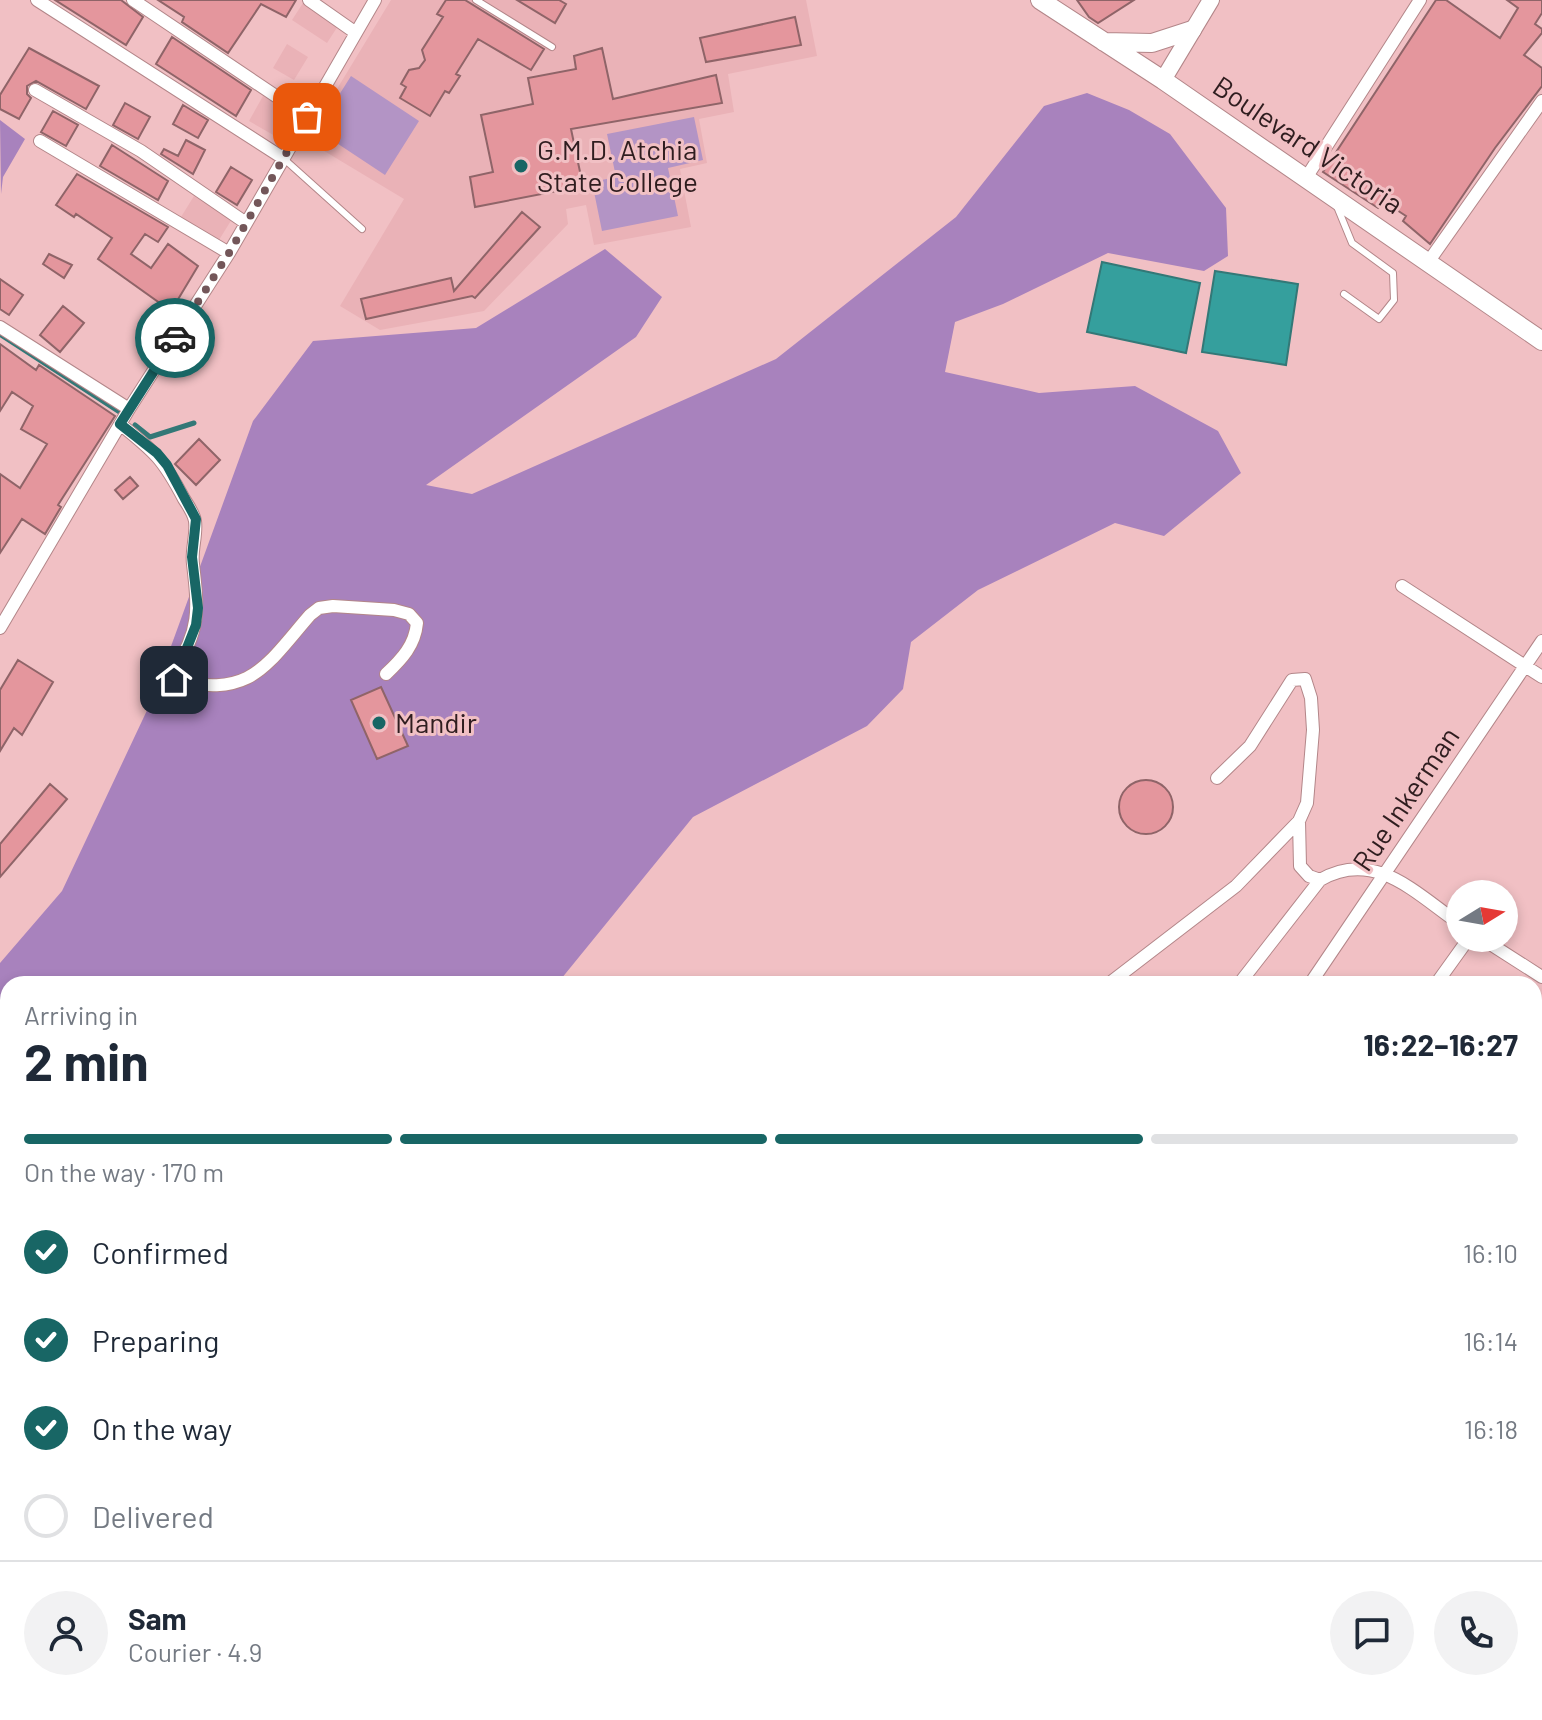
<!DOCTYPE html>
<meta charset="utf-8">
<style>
body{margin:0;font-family:Barlow,sans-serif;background:#f2f2f3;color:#1f2937;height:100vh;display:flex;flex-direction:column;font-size:30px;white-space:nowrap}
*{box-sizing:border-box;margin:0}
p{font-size:26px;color:#747a83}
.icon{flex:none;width:44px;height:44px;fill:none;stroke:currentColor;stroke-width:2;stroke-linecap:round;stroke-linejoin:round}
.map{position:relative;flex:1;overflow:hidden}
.panel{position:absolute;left:0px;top:976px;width:1542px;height:744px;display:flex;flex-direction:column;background:#fff;border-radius:24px 24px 0 0;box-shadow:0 4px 12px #0003}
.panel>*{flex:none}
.needle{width:52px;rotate:79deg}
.buttons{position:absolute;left:1446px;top:880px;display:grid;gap:16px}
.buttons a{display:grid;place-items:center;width:72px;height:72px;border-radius:50%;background:#fff;box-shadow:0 4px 12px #0003;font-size:40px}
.pin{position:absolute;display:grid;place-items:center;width:68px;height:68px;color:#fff;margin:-34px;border-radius:16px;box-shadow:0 4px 12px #0006}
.courier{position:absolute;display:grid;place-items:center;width:80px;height:80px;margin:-40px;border:6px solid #186665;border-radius:50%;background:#fff;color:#222;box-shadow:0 2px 10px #0007}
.headline em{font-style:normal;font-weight:700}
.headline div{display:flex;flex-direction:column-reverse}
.headline{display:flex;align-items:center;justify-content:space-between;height:136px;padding:0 24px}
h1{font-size:52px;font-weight:700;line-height:60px}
.bar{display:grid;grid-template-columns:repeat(4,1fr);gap:12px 8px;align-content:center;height:96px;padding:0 24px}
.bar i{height:10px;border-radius:6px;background:#e0e1e3}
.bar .active{background:#186665}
.bar p{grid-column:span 4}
.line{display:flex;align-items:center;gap:20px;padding:0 24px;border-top:2px solid #e0e1e3}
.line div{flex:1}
.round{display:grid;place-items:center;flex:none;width:84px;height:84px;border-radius:42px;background:#f2f2f3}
ol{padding:0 24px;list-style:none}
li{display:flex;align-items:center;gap:24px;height:88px}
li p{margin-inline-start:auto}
li .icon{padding:8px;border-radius:50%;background:#186665;color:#fff;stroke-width:4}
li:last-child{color:#747a83}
li i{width:44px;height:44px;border:4px solid #e0e1e3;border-radius:50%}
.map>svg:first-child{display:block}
.built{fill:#eab2b7}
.green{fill:#b394c5}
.forest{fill:#a882bd}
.water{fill:#359f9d;stroke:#337877;stroke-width:2}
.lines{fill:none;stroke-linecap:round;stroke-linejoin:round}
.stream{stroke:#337877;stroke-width:5}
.building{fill:#e4969d;stroke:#8f6468;stroke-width:2}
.service-casing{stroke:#b38689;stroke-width:8}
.minor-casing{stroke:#b38689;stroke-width:14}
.tertiary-casing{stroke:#b38689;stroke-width:18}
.secondary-casing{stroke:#b38689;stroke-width:20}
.path{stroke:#9e7a7d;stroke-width:3;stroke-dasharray:4 4;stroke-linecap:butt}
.service{stroke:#fff;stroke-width:6}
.minor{stroke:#fff;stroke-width:12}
.tertiary{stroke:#fff;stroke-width:16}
.secondary{stroke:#fff;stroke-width:18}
.done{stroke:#735659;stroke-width:8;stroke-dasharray:0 14.4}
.route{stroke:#186665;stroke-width:10}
.poi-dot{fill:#186665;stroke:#f1c0c4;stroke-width:3}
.labels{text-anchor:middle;stroke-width:6;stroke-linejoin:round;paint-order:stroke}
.street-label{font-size:28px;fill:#2f1d1f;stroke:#f1c0c4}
.poi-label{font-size:28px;fill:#2f1d1f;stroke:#f1c0c4;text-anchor:start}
</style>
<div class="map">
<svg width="1542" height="1720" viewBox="0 0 1542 1720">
<rect width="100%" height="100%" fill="#f1c0c4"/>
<path class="built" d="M 391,0 L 806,0 L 817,56 L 728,74 L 734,112 L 699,119 L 707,163 L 680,169 L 691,227 L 594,245 L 586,205 L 566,209 L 568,224 L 484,311 L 380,330 L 340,306 L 404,199 L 306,140 Z
M 303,3 L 338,26 L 327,43 L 292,20 Z
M 287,44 L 308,57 L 294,80 L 273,68 Z
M 263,96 L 289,112 L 275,136 L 249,121 Z
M 194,196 L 232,219 L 219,240 L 181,217 Z"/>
<path class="green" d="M 351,76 L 419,121 L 385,175 L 317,130 Z
M 694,117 L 703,160 L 668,168 L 678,216 L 602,231 L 592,182 L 616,177 L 607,134 Z"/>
<path class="forest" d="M 1087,93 L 1129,110 L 1170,134 L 1226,208 L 1228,256 L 1204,271 L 1108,253 L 1003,304 L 955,322 L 945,372 L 1039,393 L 1135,386 L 1218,431 L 1241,473 L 1164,536 L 1115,523 L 978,590 L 911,642 L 903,689 L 867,726 L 693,817 L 557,984 L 8,984 L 8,1637 L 0,1634 L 0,963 L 62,891 L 150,704 L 253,421 L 313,341 L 476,328 L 605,249 L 662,297 L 636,337 L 426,485 L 472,494 L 776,359 L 956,217 L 1044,106 Z
M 0,120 L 25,139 L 3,177 L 1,194 Z"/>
<path class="water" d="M 1102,262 L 1200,283 L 1186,353 L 1087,332 Z
M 1215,271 L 1298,284 L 1286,365 L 1202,352 Z"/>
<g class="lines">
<path class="stream" d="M 1,335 L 121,413
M 135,425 L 150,437 L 194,423
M 1534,1305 L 1542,1304
M 1089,1720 L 1101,1712"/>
</g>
<path class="building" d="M 55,0 L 121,0 L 143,17 L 126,45 Z
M 158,0 L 296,0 L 286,17 L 261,4 L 228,53 L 182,22 L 184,17 Z
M 446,0 L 465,0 L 544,49 L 531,70 L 478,39 L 456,74 L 460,76 L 449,93 L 445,91 L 430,116 L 400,98 L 406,87 L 401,84 L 409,70 L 419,68 L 425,60 L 422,50 L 443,17 L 437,14 Z
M 517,0 L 559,0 L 566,4 L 555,23 Z
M 1077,0 L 1134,0 L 1098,23 L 1089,17 Z
M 1436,0 L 1446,0 L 1500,38 L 1518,8 L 1507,0 L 1542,0 L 1542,13 L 1535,24 L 1542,29 L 1542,33 L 1524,55 L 1542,68 L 1542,86 L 1495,148 L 1430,244 L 1403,221 L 1406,216 L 1383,201 L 1378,208 L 1323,172 Z
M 795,17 L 801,45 L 706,62 L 700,38 Z
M 172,37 L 251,90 L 236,116 L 156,64 Z
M 29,48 L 99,86 L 86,109 L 36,81 L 27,86 L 27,94 L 31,98 L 19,119 L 0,109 L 0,95 Z
M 602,48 L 613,99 L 716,75 L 722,103 L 571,129 L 583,186 L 475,207 L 470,177 L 493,172 L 481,115 L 533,104 L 528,78 L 576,69 L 574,56 Z
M 125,103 L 150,117 L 138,139 L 113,125 Z
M 183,105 L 208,120 L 198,138 L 173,124 Z
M 53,111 L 78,125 L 66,146 L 41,132 Z
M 186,140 L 205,150 L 193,174 L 161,154 L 164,149 L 178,156 Z
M 112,145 L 168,181 L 158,200 L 100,166 Z
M 231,167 L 252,180 L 237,205 L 216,192 Z
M 77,174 L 168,227 L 158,242 L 145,234 L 131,254 L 151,268 L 168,244 L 198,266 L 171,311 L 98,259 L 112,238 L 76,214 L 74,217 L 56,205 Z
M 522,212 L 540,227 L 475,298 L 472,296 L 366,319 L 361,299 L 451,278 L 454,291 Z
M 49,254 L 72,265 L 64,278 L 43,264 Z
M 0,279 L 23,295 L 9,315 L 0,309 Z
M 63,306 L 84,323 L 60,352 L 40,335 Z
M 0,344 L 36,370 L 39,365 L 115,416 L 58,505 L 61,507 L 45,534 L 22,519 L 0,553 L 0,474 L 20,488 L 47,444 L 21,429 L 33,406 L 12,392 L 0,411 Z
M 199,439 L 220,460 L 196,485 L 175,464 Z
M 130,477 L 138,486 L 123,499 L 115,490 Z
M 18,660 L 53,682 L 22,735 L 14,728 L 0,751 L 0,690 Z
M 381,687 L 408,746 L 377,759 L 351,700 Z
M1119 807a27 27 0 1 1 54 0a27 27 0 1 1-54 0Z
M 50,784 L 67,799 L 0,877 L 0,844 Z"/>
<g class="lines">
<defs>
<path id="service" d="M 476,0 L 552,47
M 283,158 L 362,229
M 1336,204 L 1352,243 L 1393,273 L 1394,300 L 1379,319 L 1344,294"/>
<path id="minor" d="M 37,0 L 283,158
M 133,0 L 307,117
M 309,0 L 356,33
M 35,90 L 141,151 L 246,223
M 40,141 L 229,253
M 1306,178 L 1420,0
M 1429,261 L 1542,101
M 0,327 L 129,409
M 120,424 C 155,452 163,459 184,499 C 188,505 194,514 195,521 C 197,535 191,550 193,564 C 198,607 201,633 173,670 L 174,680 C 251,698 264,668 310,615 L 319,608 L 333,606 L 394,610 L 409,614 L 417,623 C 415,645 402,659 386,674
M 1402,586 L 1542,677
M 0,628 L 129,409 L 229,253 L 375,0
M 1299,821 L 1300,866 L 1309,876 L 1320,880
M 1481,938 L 1542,977
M 1111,982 L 1236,886 L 1299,821 L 1307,803 L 1313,730 L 1311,698 L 1305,679 L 1292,680 L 1250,746 L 1217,778
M 1239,984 L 1320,880 C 1375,848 1416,894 1460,924
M 1310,984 L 1542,641
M 1436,984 L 1469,938
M 1534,1034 L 1542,1023
M 1534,1400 L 1542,1406
M 1534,1488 L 1542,1477
M 463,1712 L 473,1720
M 629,1712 L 639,1720
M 1179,1712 L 1189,1720
M 1499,1712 L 1508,1720
M 615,1720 L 623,1712
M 814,1720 L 821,1712
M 913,1720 L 922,1712
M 1370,1720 L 1376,1712"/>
<path id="tertiary" d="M 1163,80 L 1211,0"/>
<path id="secondary" d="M 1040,0 L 1163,80 L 1542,341
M 1104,42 L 1152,43 L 1192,30"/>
</defs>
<use href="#service" class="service-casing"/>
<use href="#minor" class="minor-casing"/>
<use href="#tertiary" class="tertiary-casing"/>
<use href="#secondary" class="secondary-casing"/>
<path class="path" d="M 0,1124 L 8,1124
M 14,1720 L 20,1712"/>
<use href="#service" class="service"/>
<use href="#minor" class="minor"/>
<use href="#tertiary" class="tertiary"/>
<use href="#secondary" class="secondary"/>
</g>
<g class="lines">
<path class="done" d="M 175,338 L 229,253 L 307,117"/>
<path class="route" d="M 174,680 L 173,670 L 183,658 L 196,625 L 198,608 L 192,557 L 196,519 L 167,465 L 157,453 L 120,424 L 175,338"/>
</g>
<g class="poi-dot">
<circle cx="521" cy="166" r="8"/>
<circle cx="379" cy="723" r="8"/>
</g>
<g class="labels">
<g class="street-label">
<text transform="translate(1308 145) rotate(34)" y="10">Boulevard Victoria</text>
<text transform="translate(1406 799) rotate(-56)" y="10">Rue Inkerman</text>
</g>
<g class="poi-label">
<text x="537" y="160">G.M.D. Atchia<tspan x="537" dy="32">State College</tspan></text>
<text x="395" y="733">Mandir</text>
</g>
</g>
</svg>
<div class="buttons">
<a><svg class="needle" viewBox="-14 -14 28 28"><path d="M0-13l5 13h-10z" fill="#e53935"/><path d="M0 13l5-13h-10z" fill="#747a83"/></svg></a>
</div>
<div class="pin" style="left:307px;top:117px;background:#ea580c"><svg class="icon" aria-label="bag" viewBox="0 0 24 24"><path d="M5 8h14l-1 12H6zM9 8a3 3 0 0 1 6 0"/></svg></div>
<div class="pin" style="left:174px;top:680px;background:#1f2937"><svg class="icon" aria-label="home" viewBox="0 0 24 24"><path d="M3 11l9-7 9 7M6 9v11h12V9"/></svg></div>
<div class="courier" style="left:175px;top:338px"><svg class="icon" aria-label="car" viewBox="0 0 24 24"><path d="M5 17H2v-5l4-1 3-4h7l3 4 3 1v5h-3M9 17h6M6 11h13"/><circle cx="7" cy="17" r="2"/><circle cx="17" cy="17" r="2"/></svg></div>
<section class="panel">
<div class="headline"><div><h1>2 min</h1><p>Arriving in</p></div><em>16:22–16:27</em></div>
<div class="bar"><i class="active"></i><i class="active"></i><i class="active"></i><i></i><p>On the way · 170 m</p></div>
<ol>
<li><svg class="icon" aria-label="check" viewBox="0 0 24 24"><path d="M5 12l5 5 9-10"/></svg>Confirmed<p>16:10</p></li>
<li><svg class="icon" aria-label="check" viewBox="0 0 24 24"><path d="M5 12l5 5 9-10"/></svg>Preparing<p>16:14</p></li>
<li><svg class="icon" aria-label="check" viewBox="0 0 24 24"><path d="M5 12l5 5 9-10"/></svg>On the way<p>16:18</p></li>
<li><i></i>Delivered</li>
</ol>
<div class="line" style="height:144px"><a class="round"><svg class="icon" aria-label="person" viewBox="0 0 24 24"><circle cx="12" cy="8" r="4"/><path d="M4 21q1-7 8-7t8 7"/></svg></a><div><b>Sam</b><p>Courier · 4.9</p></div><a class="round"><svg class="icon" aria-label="chat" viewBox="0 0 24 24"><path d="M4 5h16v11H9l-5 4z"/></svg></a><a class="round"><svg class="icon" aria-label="phone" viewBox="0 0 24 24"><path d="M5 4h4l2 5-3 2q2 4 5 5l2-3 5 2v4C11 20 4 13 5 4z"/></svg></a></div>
</section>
</div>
